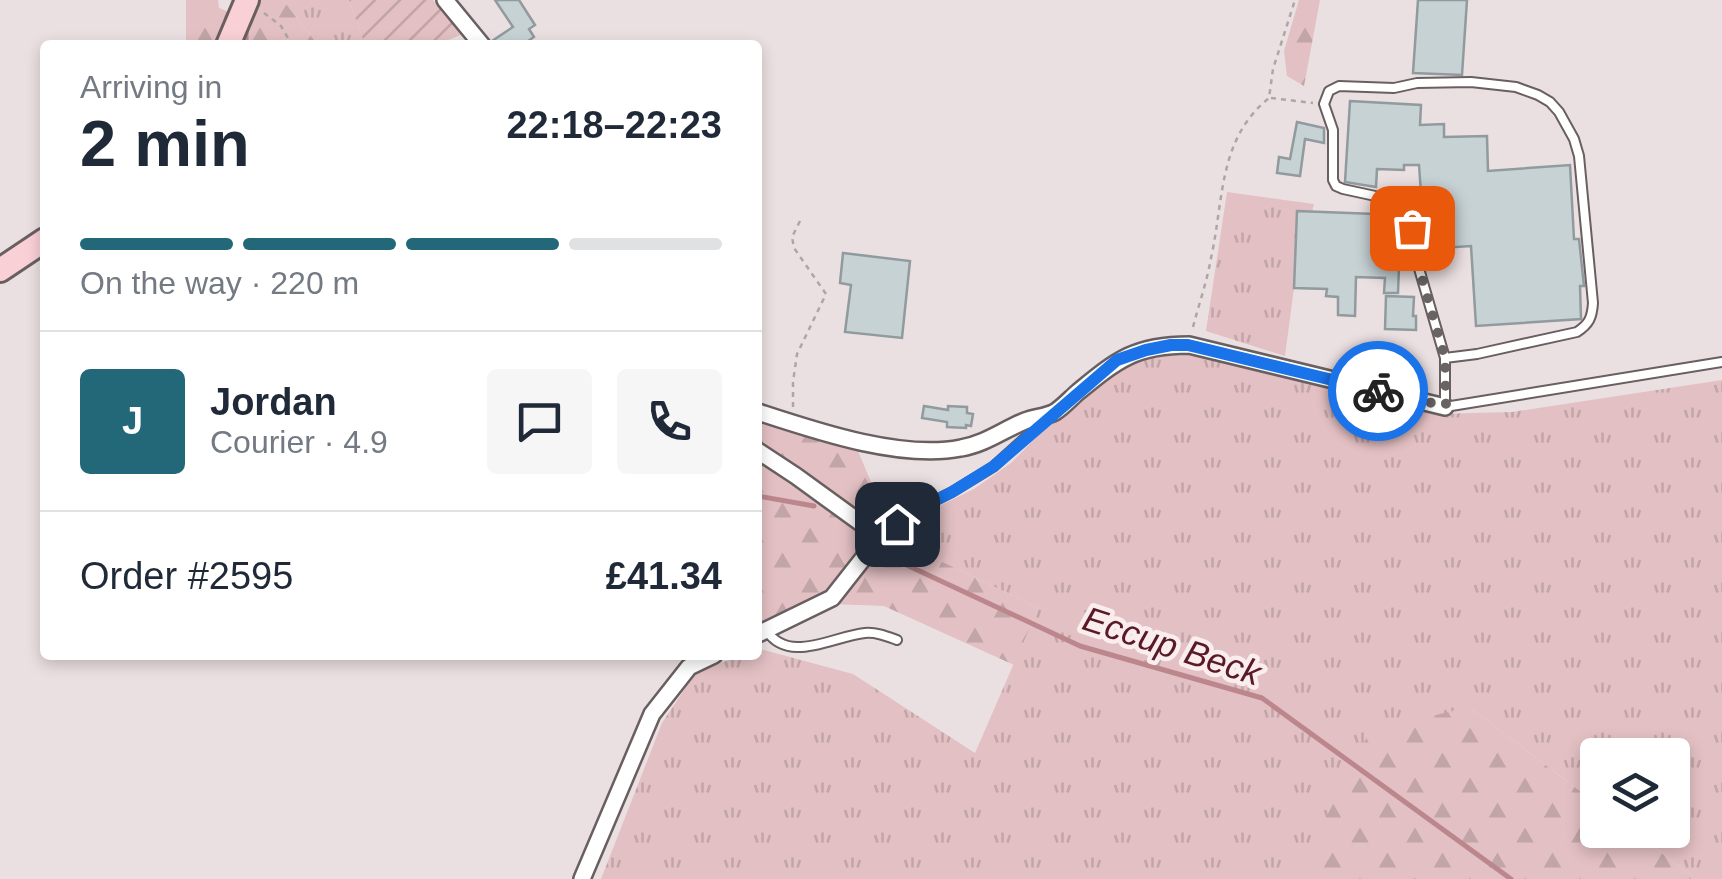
<!DOCTYPE html>
<meta charset="utf-8">
<style>
body{margin:0;font-family:Helvetica,sans-serif;background:#f6f6f7;color:#1f2937;height:100vh;display:flex;flex-direction:column;font-size:38px;white-space:nowrap}
*{box-sizing:border-box;margin:0}
p{font-size:32px;color:#747a83}
.icon{flex:none;width:55px;height:55px;fill:none;stroke:currentColor;stroke-width:2;stroke-linecap:round;stroke-linejoin:round}
.map{position:relative;flex:1;overflow:hidden}
.drawer{position:absolute;left:40px;top:40px;width:722px;height:620px;display:flex;flex-direction:column;background:#fff;border-radius:10px;box-shadow:0 5px 15px #0003}
.drawer>*{flex:none}
.controls{position:absolute;left:1580px;top:738px;display:grid;gap:20px}
.controls a{display:grid;place-items:center;width:110px;height:110px;border-radius:10px;background:#fff;box-shadow:0 5px 15px #0003;font-size:50px}
.pin{position:absolute;display:grid;place-items:center;width:85px;height:85px;color:#fff;margin:-42px;border-radius:20px;box-shadow:0 5px 15px #0006}
.courier{position:absolute;display:grid;place-items:center;width:100px;height:100px;margin:-50px;border:8px solid #1a73e8;border-radius:50%;background:#fff;color:#222;box-shadow:0 2px 12px #0007}
.headline em{font-style:normal;font-weight:600}
.headline div{display:flex;flex-direction:column-reverse}
.headline{display:flex;align-items:center;justify-content:space-between;height:170px;padding:0 40px}
h1{font-size:65px;font-weight:600;line-height:75px}
.bar{display:grid;grid-template-columns:repeat(4,1fr);gap:15px 10px;align-content:center;height:120px;padding:0 40px}
.bar i{height:12px;border-radius:8px;background:#e0e1e3}
.bar .current{background:#236879}
.bar p{grid-column:span 4}
.line{display:flex;align-items:center;gap:25px;padding:0 40px;border-top:2px solid #e0e1e3}
.line div{flex:1}
.round{display:grid;place-items:center;flex:none;width:105px;height:105px;border-radius:10px;background:#f6f6f7}
.map>svg:first-child{display:block}
.grass{fill:url(#grass-tufts)}
.forest{fill:url(#forest-firs)}
.garden{fill:url(#garden-furrows)}
.lines{fill:none;stroke-linecap:round;stroke-linejoin:round}
.stream{stroke:#bb878c;stroke-width:5}
.building{fill:#c7d2d5;stroke:#919a9d;stroke-width:2.5}
.lane-casing{stroke:#695f60;stroke-width:12}
.street-casing{stroke:#695f60;stroke-width:20}
.secondary-casing{stroke:#695f60;stroke-width:28}
.path{stroke:#aea5a6;stroke-width:2.5;stroke-dasharray:5 5;stroke-linecap:butt}
.lane{stroke:#fff;stroke-width:8}
.street{stroke:#fff;stroke-width:15}
.secondary{stroke:#fad0d7;stroke-width:22}
.done{stroke:#696363;stroke-width:10;stroke-dasharray:0 18}
.route{stroke:#1a73e8;stroke-width:12}
.labels{text-anchor:middle;stroke-width:9;stroke-linejoin:round;paint-order:stroke}
.water-label{font-size:35px;font-style:italic;fill:#5a1926;stroke:#f9edee}
</style>
<div class="map">
<svg width="1722" height="879" viewBox="0 0 1722 879">
<defs>
<pattern id="grass-tufts" width="24" height="20" patternUnits="userSpaceOnUse" patternTransform="scale(2.5)"><rect width="24" height="20" fill="#e3c0c3"/><path d="M3 7l-1-3M5 7V3M7 7l1-3M15 17l-1-3M17 17v-4M19 17l1-3" fill="none" stroke="#c2a5a7"/></pattern>
<pattern id="forest-firs" width="22" height="20" patternUnits="userSpaceOnUse" patternTransform="scale(2.5)"><rect width="22" height="20" fill="#e3c0c3"/><path d="M5 1l3.5 6h-7zM16 11l3.5 6h-7z" fill="#c2a5a7"/></pattern>
<pattern id="garden-furrows" width="10" height="10" patternUnits="userSpaceOnUse" patternTransform="scale(2.5)"><rect width="10" height="10" fill="#e3c0c3"/><path d="M-1 1l2-2M0 10L10 0M9 11l2-2" fill="none" stroke="#c2a5a7"/></pattern>
</defs>
<rect width="100%" height="100%" fill="#ebe0e1"/>
<path class="grass" d="M 283,0 L 349,0 L 365,45 L 318,45 Z
M 1227,192 L 1314,204 L 1294,288 L 1285,356 L 1206,331 Z
M 1193,355 L 1432,414 L 1512,412 L 1722,380 L 1722,879 L 1696,879 L 1631,830 L 1672,830 L 1672,755 L 1598,755 L 1597,804 L 1469,707 L 1303,864 L 1321,879 L 601,879 L 662,723 L 696,672 L 743,655 L 758,655 L 760,649 L 853,674 L 975,753 L 1038,608 L 895,539 L 913,519 L 974,489 L 1011,463 L 1059,414 L 1120,366 L 1151,356 Z"/>
<path class="forest" d="M 186,0 L 218,0 L 219,8 L 231,13 L 256,0 L 283,0 L 318,45 L 186,45 Z
M 1299,0 L 1320,0 L 1304,86 L 1287,76 L 1284,51 Z
M 758,421 L 781,430 L 858,451 L 895,539 L 1038,608 L 1014,665 L 884,606 L 806,603 L 758,624 Z
M 1469,707 L 1597,804 L 1598,830 L 1631,830 L 1696,879 L 1321,879 L 1302,865 L 1370,731 Z"/>
<path class="garden" d="M 349,0 L 433,0 L 463,34 L 436,45 L 365,45 Z"/>
<g class="lines">
<path class="stream" d="M 246,28 L 246,45
M 758,496 L 814,506
M 898,561 L 1080,646 L 1262,698 L 1511,879"/>
</g>
<path class="building" d="M 495,0 L 519,0 L 535,25 L 529,29 L 534,37 L 522,45 L 493,45 L 492,41 L 513,27 Z
M 1418,0 L 1467,0 L 1462,75 L 1413,73 Z
M 1350,101 L 1421,105 L 1420,125 L 1444,124 L 1444,137 L 1487,136 L 1488,171 L 1570,165 L 1574,239 L 1579,239 L 1584,286 L 1580,286 L 1581,319 L 1476,326 L 1471,246 L 1425,249 L 1419,165 L 1404,165 L 1404,170 L 1377,169 L 1376,187 L 1345,182 Z
M 1297,122 L 1324,128 L 1324,143 L 1305,139 L 1300,176 L 1277,173 L 1279,157 L 1290,159 Z
M 1297,211 L 1401,215 L 1398,293 L 1384,293 L 1385,278 L 1356,277 L 1355,316 L 1338,315 L 1338,297 L 1326,296 L 1327,289 L 1294,288 Z
M 843,253 L 910,261 L 902,338 L 845,332 L 851,285 L 840,283 Z
M 1386,296 L 1414,297 L 1413,316 L 1416,316 L 1416,330 L 1385,329 Z
M 924,406 L 948,410 L 948,406 L 967,407 L 967,413 L 973,414 L 971,426 L 966,425 L 966,428 L 947,427 L 947,422 L 922,418 Z"/>
<g class="lines">
<defs>
<path id="lane" d="M 1445,358 L 1477,354 L 1577,332 C 1589,324 1592,318 1593,303 L 1579,156 L 1574,139 L 1559,112 L 1550,102 L 1538,95 L 1516,87 L 1471,82 L 1417,83 L 1394,88 L 1339,86 L 1329,91 L 1324,104 L 1333,130 L 1333,180 L 1336,186 L 1343,189 L 1389,199 L 1406,209 L 1410,216 L 1413,248 L 1445,358 L 1445,407 L 1722,362
M 880,537 L 914,511 L 952,492 L 993,467 L 1045,420
M 766,630 C 789,665 833,636 865,633 C 876,632 886,636 897,640"/>
<path id="street" d="M 445,0 L 482,45
M 758,412 C 816,431 901,460 961,448 C 985,444 1003,430 1025,421 C 1035,417 1046,417 1055,412 C 1063,407 1071,398 1078,392 C 1117,360 1135,345 1189,345 L 1445,407
M 758,451 L 796,476 L 880,537 L 832,598 L 758,634
M 582,879 L 652,714 L 689,667 L 714,655"/>
<path id="secondary" d="M 228,45 L 247,0
M 0,270 L 45,240"/>
</defs>
<use href="#lane" class="lane-casing"/>
<use href="#street" class="street-casing"/>
<use href="#secondary" class="secondary-casing"/>
<path class="path" d="M 264,13 L 281,26 L 292,45
M 1271,98 L 1313,103
M 1193,327 C 1199,304 1207,281 1211,258 C 1224,200 1218,139 1269,98 L 1273,69 L 1295,0
M 793,407 L 793,382 L 797,354 L 826,294 L 794,248 L 792,237 L 800,221"/>
<use href="#lane" class="lane"/>
<use href="#street" class="street"/>
<use href="#secondary" class="secondary"/>
</g>
<g class="lines">
<path class="done" d="M 1378,391 L 1446,406 L 1445,358 L 1413,248 L 1412,228"/>
<path class="route" d="M 897,524 L 914,511 L 952,492 L 994,466 L 1117,360 L 1146,350 L 1171,345 L 1188,345 L 1378,391"/>
</g>
<g class="labels">
<g class="water-label">
<text transform="translate(1172 646) rotate(18)" y="12">Eccup Beck</text>
</g>
</g>
</svg>
<div class="controls">
<a><svg class="icon" aria-label="layers" viewBox="0 0 24 24"><path d="M12 4l9 5-9 5-9-5zM3 14l9 5 9-5"/></svg></a>
</div>
<div class="pin" style="left:1412px;top:228px;background:#ea580c"><svg class="icon" aria-label="bag" viewBox="0 0 24 24"><path d="M5 8h14l-1 12H6zM9 8a3 3 0 0 1 6 0"/></svg></div>
<div class="pin" style="left:897px;top:524px;background:#1f2937"><svg class="icon" aria-label="home" viewBox="0 0 24 24"><path d="M3 11l9-7 9 7M6 9v11h12V9"/></svg></div>
<div class="courier" style="left:1378px;top:391px"><svg class="icon" aria-label="bike" viewBox="0 0 24 24"><circle cx="6" cy="16" r="4"/><circle cx="18" cy="16" r="4"/><path d="M6 16l4-8h5l3 8M10 8l3 8H6M13 5h3"/></svg></div>
<section class="drawer">
<div class="headline"><div><h1>2 min</h1><p>Arriving in</p></div><em>22:18–22:23</em></div>
<div class="bar"><i class="current"></i><i class="current"></i><i class="current"></i><i></i><p>On the way · 220 m</p></div>
<div class="line" style="height:180px"><b class="round" style="background:#236879;color:#fff">J</b><div><b>Jordan</b><p>Courier · 4.9</p></div><a class="round"><svg class="icon" aria-label="chat" viewBox="0 0 24 24"><path d="M4 5h16v11H9l-5 4z"/></svg></a><a class="round"><svg class="icon" aria-label="phone" viewBox="0 0 24 24"><path d="M5 4h4l2 5-3 2q2 4 5 5l2-3 5 2v4C11 20 4 13 5 4z"/></svg></a></div>
<div class="line" style="height:130px"><div>Order #2595</div><b>£41.34</b></div>
</section>
</div>
